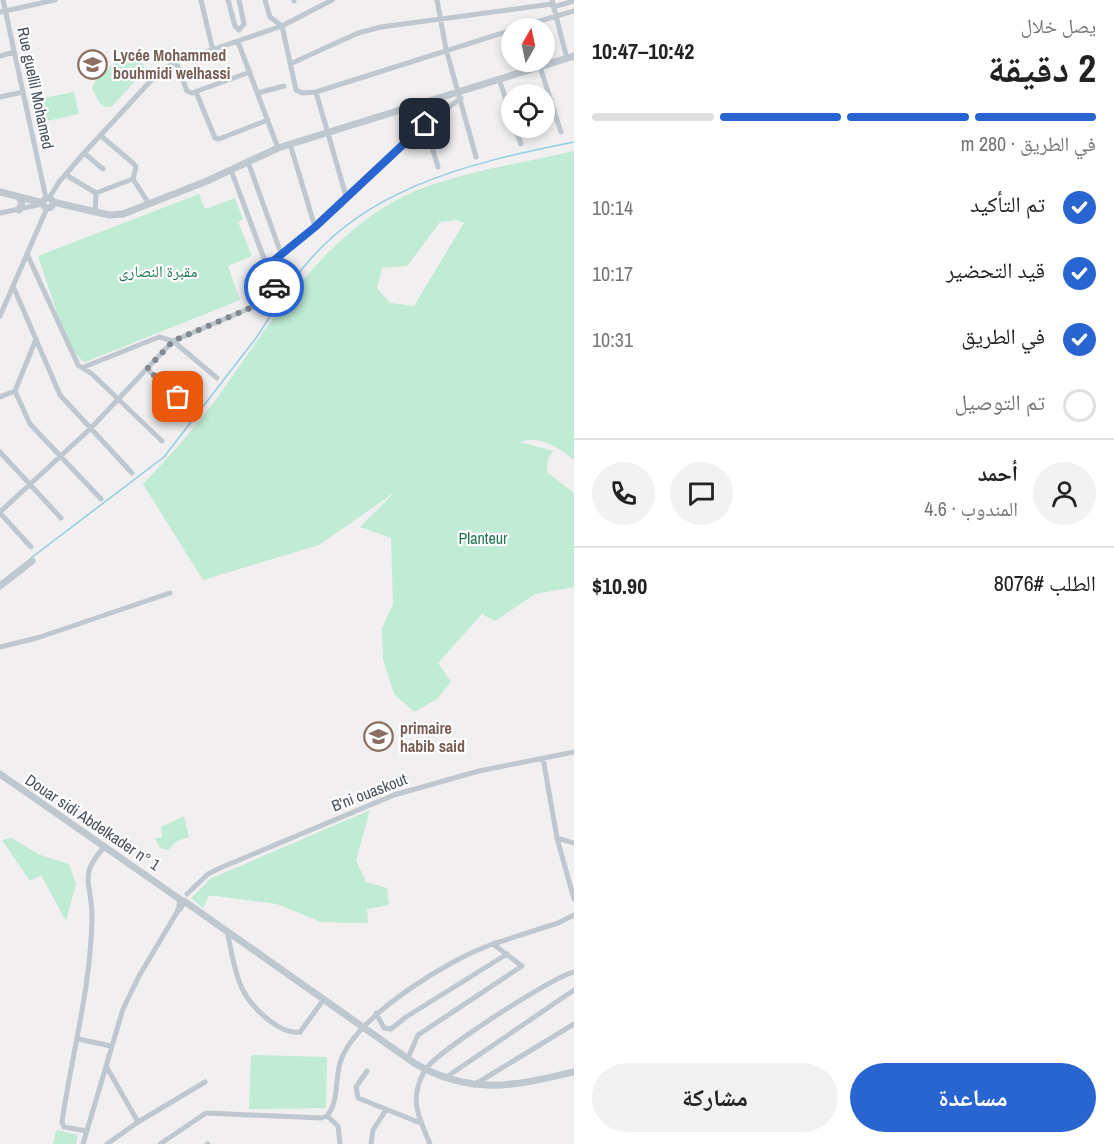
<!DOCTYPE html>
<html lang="ar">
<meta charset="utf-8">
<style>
body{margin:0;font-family:"Archivo Narrow","Noto Naskh Arabic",sans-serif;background:#f2f2f2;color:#222;direction:rtl;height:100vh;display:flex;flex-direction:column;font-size:22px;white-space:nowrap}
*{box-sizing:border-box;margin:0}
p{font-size:20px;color:#767676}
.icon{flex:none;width:33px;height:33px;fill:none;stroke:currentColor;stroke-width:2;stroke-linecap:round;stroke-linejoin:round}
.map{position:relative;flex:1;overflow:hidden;direction:ltr}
.panel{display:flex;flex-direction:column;background:#fff;width:540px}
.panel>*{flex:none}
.needle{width:39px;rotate:9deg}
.buttons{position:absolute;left:501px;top:18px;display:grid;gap:12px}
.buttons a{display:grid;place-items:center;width:54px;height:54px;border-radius:50%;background:#fff;box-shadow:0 3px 9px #0003;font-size:30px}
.pin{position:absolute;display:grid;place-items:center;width:51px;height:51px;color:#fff;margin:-26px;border-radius:12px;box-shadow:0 3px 9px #0006}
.courier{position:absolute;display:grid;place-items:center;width:60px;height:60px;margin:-30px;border:4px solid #2865d1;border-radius:50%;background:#fff;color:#222;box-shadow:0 2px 8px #0007}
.overview em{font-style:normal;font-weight:800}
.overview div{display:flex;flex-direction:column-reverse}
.overview{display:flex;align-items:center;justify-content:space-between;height:102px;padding:0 18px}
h1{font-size:39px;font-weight:800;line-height:45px}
.bar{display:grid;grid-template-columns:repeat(4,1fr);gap:9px 6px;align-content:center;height:72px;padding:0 18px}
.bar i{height:8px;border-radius:4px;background:#e0e0e0}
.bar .selected{background:#2865d1}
.bar p{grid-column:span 4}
.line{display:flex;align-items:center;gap:15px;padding:0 18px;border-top:2px solid #e0e0e0}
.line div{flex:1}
.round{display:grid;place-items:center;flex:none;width:63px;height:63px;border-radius:32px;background:#f2f2f2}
ol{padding:0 18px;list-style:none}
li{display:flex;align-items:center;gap:18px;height:66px}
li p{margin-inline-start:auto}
li .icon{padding:6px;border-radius:50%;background:#2865d1;color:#fff;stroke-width:4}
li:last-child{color:#767676}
li i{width:33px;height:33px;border:3px solid #e0e0e0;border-radius:50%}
.cta{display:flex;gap:12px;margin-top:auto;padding:12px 18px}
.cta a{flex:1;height:69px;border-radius:36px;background:#2865d1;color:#fff;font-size:24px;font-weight:800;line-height:69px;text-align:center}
.cta a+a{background:#f2f2f2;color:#222}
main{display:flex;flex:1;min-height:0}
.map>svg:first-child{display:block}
.green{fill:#c0ebd4;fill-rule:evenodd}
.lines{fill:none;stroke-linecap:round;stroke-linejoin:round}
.stream{stroke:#91cde4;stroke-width:1.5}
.minor{stroke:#c0c8cf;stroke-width:5}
.tertiary{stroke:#c0c8cf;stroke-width:7}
.done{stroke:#83888e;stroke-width:6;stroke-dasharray:0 10.8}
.route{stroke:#2865d1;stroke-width:8}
.labels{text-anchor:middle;stroke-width:4.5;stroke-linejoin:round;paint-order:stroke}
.education-label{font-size:16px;font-weight:bold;fill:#785e54;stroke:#fff;text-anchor:start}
.street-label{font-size:16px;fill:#48505a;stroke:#fff}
.park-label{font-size:16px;fill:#1f7651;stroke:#fff}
</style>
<main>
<section class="panel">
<div class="overview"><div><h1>2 دقيقة</h1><p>يصل خلال</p></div><em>10:42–10:47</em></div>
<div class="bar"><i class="selected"></i><i class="selected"></i><i class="selected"></i><i></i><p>في الطريق · 280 m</p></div>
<ol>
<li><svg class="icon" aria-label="check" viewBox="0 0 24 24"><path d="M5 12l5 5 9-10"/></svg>تم التأكيد<p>10:14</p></li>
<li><svg class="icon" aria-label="check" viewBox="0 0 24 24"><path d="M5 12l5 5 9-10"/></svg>قيد التحضير<p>10:17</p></li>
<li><svg class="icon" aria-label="check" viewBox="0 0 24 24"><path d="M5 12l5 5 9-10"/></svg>في الطريق<p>10:31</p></li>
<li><i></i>تم التوصيل</li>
</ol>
<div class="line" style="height:108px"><a class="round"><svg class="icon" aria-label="person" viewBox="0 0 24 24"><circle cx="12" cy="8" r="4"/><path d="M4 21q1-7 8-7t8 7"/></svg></a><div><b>أحمد</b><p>المندوب · 4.6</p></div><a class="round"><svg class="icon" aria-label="chat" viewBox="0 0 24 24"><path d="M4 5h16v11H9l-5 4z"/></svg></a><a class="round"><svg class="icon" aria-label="phone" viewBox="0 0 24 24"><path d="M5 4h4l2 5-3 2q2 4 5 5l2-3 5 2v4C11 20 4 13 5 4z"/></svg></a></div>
<div class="line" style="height:78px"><div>الطلب #8076</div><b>$10.90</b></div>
<div class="cta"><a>مساعدة</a><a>مشاركة</a></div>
</section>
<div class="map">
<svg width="574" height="1144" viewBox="0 0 574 1144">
<rect width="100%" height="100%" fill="#f1efef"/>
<path class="green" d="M 125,53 C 138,54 146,59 143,73 L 112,106 L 105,107 L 99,102 L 92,88 L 95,81 Z
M 74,92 L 79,114 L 38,123 L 33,100 Z
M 574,151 L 574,460 C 561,448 537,434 520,442 L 553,451 L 548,458 L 547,472 L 574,493 L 574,587 L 535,594 L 495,621 L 482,614 L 438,663 L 451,682 L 437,699 L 414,712 L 394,694 L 383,659 L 382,628 L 393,604 L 391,538 L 360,527 L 395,492 L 319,545 L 203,580 L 143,484 C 168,458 192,431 214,402 C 267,329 314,246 395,201 C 444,174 519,164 574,151 ZM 457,220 L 464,223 L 414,306 L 390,303 L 377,288 L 382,268 L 407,266 L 440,222 Z
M 199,194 L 205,209 L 235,198 L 243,219 L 238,222 L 252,256 L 228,266 L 240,300 L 85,362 C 67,354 46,277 38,256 Z
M 370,810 L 356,860 L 366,882 L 387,888 L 389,905 L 367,909 L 368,923 L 321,922 L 277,904 L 216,896 L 209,896 L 203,908 L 191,898 L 210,879 Z
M 184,816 L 189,837 L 177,841 L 168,850 L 160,848 L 155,838 L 162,838 L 161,827 Z
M 12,838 L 40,855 L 69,864 L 76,884 L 66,921 L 41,875 L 30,881 L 2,840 Z
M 251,1055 L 327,1057 L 326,1108 L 249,1109 Z
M 56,1130 L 78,1135 L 76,1144 L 53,1144 Z"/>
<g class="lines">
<path class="stream" d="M 289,288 C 350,190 469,163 574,142
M 31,558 L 164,457 L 256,338 L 283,297"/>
<path class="minor" d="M 3,0 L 46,198
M 201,0 L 213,51
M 228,0 L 235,26 L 239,30 L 244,24 L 239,0
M 265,0 L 270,17 L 282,26 L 296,90 L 302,93 L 316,92 L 512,30
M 294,0 L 294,1
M 437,0 L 446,49 L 476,157
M 552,0 L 567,59
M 553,7 L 574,1
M 0,12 L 55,0
M 516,28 L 574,11
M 238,42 L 278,148
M 0,56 L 14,52
M 176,62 L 187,91 L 192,93 L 250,72
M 290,64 L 358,33 L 381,27 L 552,4
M 540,67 L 561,132
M 499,79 L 512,117
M 196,92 L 215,138 L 219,139 L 268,120
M 316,92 L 346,196
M 258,93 L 284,86
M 0,97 L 23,92
M 419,103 L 438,167
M 515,128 L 521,144
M 101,136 L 133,163 L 136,167 L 133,179 L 149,204
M 290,144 L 315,227
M 84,153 L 103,169
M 248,162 L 282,256
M 66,175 L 96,193
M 49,198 L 59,182 L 84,153 L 158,73 L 176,62 L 282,26 L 332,0
M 95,212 L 96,193 L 133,179
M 0,213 L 42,204
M 27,254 L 78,365 L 92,374 L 162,441
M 267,266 L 315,227 L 425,125 L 461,98
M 13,286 L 60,395 L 132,473
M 0,316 L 47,208
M 36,339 L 15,391 L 30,424 L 101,499
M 84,367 L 159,337 L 173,341 L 217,378
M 147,369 L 193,411
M 0,397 L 15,391
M 0,452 L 61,518
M 0,512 L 90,429 L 173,341 L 278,296 L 231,170
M 0,513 L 31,547
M 0,647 L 37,638 L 170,593
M 543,758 L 557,838 L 574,843
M 557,838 L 574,899
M 187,894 L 208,874 L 220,868 L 394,795 L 479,771 L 574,752
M 227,931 C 236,971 235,994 270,1021 C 278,1027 290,1034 300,1032 L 324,999
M 493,944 L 558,923 L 574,915
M 376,1013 L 384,1028 L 391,1029 L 406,1017 L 507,954
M 78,1039 L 111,1046
M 106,1066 L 138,1122
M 367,1071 L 356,1087 L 358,1098 L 418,1122
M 445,1078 L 574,990
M 474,1085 L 574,1024
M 327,1116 L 338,1126 L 340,1144
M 87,1131 L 64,1127 L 62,1122 C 72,1053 91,987 92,917 C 92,881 77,877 105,846
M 83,1144 L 123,1009 L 139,976 L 179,909
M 107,1144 L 138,1122 L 205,1082
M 160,1144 L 206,1113 L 321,1118 L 327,1116 C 341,1099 333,1074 343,1055 C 363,1013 449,959 493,944 L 522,966 L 418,1035 L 408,1058
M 207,1144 L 208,1144
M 371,1144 L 373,1130 L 386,1110
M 430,1144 C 419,1117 408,1100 425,1070 C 436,1052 552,977 574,972"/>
<path class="tertiary" d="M 0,192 L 43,203
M43 203a5 5 0 1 1 10 0a5 5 0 1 1-10 0Z
M 53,202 L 109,215 L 123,214 L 207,181 L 278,148 L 574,56
M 19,210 L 22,202 L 19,198
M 0,586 L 32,561
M 0,774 L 181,900 L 180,905
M 179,909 L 184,901 L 414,1063 C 471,1096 514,1086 574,1072"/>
</g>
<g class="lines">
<path class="done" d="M 178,397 L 147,369 L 173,341 L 278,296 L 274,287"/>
<path class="route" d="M 274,287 L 267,266 L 315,227 L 425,124"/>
</g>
<defs>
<symbol id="school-ring" viewBox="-11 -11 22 22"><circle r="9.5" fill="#fff" stroke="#8d6e63" stroke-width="1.5"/><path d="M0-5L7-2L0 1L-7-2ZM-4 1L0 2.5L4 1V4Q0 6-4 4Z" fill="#8d6e63"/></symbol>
</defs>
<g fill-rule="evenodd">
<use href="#school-ring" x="76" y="48" width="33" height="33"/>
<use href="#school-ring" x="362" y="720" width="33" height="33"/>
</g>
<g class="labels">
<g class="education-label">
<text x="113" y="61">Lycée Mohammed<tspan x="113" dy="18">bouhmidi welhassi</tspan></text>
<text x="400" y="734">primaire<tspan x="400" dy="18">habib said</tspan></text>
</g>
<g class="street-label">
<text transform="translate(36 88) rotate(78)" y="6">Rue guellil Mohamed</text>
<text transform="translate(369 792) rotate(-21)" y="6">B'ni ouaskout</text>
<text transform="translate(93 822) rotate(34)" y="6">Douar sidi Abdelkader n° 1</text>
</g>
<g class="park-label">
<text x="158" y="277">مقبرة النصارى</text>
<text x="483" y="544">Planteur</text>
</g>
</g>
</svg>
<div class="buttons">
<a><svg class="needle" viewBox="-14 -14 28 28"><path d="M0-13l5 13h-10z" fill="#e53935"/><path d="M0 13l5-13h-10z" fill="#767676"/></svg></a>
<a><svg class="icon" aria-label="locate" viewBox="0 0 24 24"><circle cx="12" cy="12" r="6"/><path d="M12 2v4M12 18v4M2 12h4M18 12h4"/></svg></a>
</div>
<div class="pin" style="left:178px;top:397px;background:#ea580c"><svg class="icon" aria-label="bag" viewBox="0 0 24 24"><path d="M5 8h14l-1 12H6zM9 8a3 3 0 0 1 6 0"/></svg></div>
<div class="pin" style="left:425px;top:124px;background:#1f2937"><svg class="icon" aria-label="home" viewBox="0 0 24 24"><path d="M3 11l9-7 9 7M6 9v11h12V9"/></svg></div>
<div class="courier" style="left:274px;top:287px"><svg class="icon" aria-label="car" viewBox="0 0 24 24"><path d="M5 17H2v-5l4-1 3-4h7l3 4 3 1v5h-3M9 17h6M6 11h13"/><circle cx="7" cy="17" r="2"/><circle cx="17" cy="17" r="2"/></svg></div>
</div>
</main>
